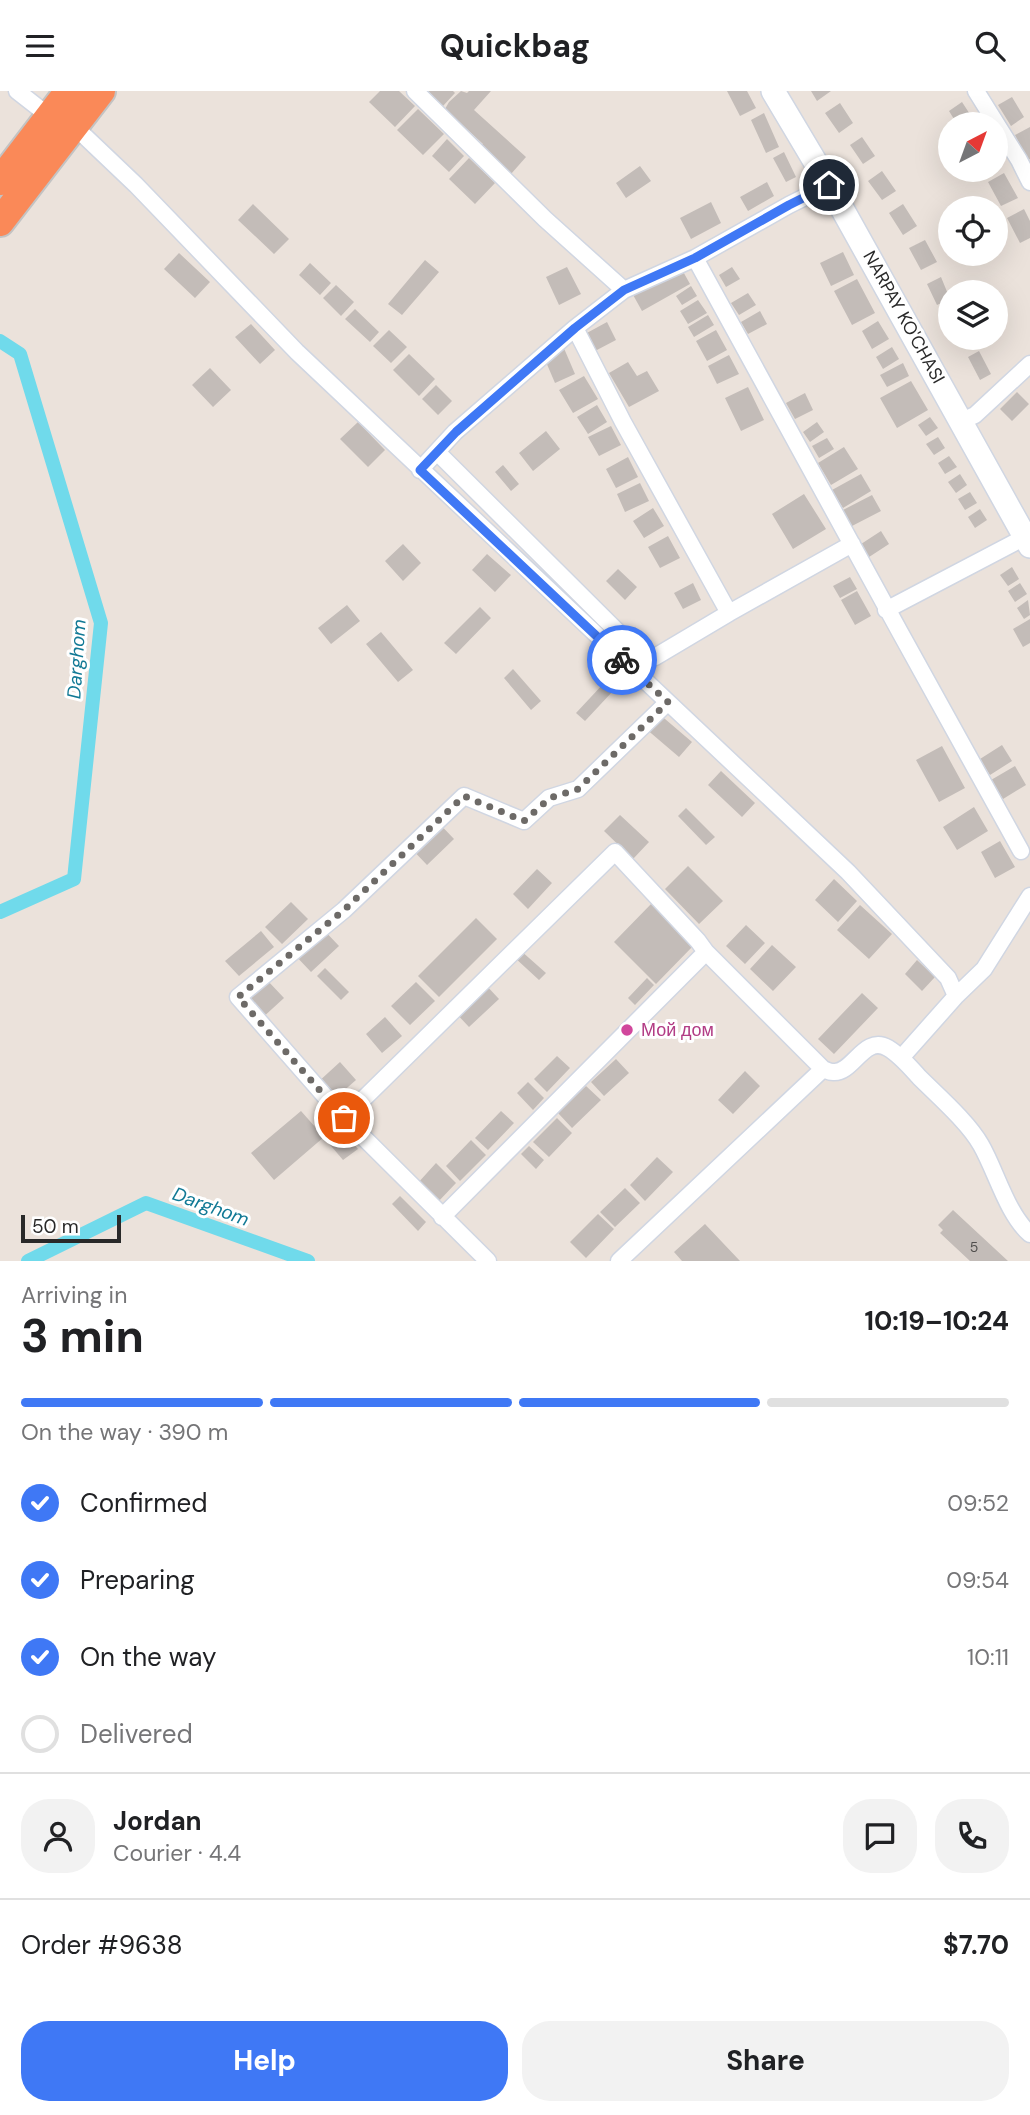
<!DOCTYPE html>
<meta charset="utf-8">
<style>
body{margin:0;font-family:"DM Sans",sans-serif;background:#f2f2f2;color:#202124;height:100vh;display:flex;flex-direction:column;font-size:26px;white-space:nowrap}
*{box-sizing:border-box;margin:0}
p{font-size:23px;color:#757577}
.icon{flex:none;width:38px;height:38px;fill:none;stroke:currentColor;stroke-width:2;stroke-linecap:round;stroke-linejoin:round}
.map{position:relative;height:1170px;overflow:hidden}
.side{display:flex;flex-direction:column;background:#fff;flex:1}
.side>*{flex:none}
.needle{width:46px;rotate:41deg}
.fabs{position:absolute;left:938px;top:21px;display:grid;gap:14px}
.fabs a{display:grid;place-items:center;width:70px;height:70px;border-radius:50%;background:#fff;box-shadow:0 7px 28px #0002;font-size:35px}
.scale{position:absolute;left:21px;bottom:18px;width:100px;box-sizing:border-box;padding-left:7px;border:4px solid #292929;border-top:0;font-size:19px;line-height:24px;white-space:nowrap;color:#292929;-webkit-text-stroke:5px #fff;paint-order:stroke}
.pin{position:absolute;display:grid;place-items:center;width:60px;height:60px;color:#fff;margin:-30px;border:4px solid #fff;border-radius:50%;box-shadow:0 2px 7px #0007}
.courier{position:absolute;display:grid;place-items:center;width:70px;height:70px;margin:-35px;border:5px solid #3f78f5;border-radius:50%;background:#fff;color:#222;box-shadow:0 2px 9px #0007}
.headline em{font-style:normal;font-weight:700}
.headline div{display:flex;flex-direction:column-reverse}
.headline{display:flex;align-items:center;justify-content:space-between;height:119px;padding:0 21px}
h1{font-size:46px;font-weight:700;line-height:52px}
.bar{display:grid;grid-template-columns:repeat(4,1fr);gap:10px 7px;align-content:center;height:84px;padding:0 21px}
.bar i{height:9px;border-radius:5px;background:#e0e0e0}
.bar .on{background:#3f78f5}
.bar p{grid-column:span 4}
.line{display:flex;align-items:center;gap:18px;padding:0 21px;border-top:2px solid #e0e0e0}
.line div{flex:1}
.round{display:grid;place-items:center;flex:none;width:74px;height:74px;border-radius:28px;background:#f2f2f2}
ol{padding:0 21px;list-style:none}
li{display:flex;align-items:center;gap:21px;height:77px}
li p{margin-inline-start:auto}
li .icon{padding:7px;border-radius:50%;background:#3f78f5;color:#fff;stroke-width:4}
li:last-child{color:#757577}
li i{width:38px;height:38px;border:4px solid #e0e0e0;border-radius:50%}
.button{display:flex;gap:14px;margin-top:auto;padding:14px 21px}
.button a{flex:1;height:80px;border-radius:28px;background:#3f78f5;color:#fff;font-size:28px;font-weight:700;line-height:80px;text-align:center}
.button a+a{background:#f2f2f2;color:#202124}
header{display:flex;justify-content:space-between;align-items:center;height:91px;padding:0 21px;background:#fff;font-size:32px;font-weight:700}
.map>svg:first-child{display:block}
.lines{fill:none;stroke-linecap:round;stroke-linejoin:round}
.canal{stroke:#70daeb;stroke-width:14}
.building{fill:#c3bcb8}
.street-casing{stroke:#d0d6e2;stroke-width:19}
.secondary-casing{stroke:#d0d6e2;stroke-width:26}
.highway-casing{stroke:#c3c3c3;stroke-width:32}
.street{stroke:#fff;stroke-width:16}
.secondary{stroke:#fff;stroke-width:23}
.highway{stroke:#fa8958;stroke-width:28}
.done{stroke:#6d6a67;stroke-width:7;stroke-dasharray:0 12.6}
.route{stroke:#3f78f5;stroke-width:9}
.hotel-dot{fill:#d1479c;stroke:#fff;stroke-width:2.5}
.labels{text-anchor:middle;stroke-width:6;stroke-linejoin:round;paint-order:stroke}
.number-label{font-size:14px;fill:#504e4d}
.street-label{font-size:18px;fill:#292929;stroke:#fff}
.hotel-label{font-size:18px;fill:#b23c85;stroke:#fff;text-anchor:start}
.water-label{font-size:19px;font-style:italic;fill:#117995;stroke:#fff}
</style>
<header><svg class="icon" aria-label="menu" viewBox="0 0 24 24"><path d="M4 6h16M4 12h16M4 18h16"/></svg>Quickbag<svg class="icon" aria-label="search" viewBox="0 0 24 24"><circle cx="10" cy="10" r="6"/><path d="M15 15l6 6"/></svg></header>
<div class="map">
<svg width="1030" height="1170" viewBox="0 0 1030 1170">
<rect width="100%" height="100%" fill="#ebe2db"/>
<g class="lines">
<path class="canal" d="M 0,250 L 20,263 L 101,532 L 74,788 L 0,821
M 28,1170 L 146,1112 L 308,1170"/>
</g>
<path class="building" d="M 380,0 L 399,0 L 415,15 L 395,36 L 369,11 Z
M 428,0 L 453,0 L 455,2 L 443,15 Z
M 461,0 L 467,2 L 469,0 L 491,0 L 474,19 L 526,66 L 511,83 L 481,54 L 483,53 L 445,18 L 449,11 Z
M 727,0 L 747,0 L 756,17 L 740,25 Z
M 811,0 L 831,0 L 817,10 Z
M 1012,6 L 1024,26 L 1011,35 L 998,14 Z
M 962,11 L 975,31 L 972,33 L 957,33 L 949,20 Z
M 840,12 L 853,32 L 839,42 L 825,22 Z
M 418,18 L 444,43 L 423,64 L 397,39 Z
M 764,22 L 779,56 L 766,62 L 751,29 Z
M 1030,36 L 1030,68 L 1028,69 L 1015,44 Z
M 862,46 L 875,65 L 863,73 L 850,54 Z
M 447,48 L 464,65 L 449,81 L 432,65 Z
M 784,61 L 796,86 L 786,91 L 773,67 Z
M 469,67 L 495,92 L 475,113 L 449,88 Z
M 640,75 L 651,90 L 626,107 L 616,92 Z
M 882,80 L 896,100 L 882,109 L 868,90 Z
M 1004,82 L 1018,107 L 1001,115 L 988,91 Z
M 767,91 L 774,105 L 748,120 L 740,106 Z
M 711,111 L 721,132 L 691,148 L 680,127 Z
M 253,113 L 289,148 L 274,163 L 238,129 Z
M 903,113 L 917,135 L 903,144 L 889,122 Z
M 1024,118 L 1030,130 L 1030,147 L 1020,152 L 1007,127 Z
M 925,149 L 937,171 L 921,179 L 909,157 Z
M 843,161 L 854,184 L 831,195 L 820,172 Z
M 179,162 L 210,191 L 195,207 L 164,178 Z
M 425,169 L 439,181 L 402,224 L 388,213 Z
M 310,172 L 331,192 L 320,204 L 299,184 Z
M 680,175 L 690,193 L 642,220 L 632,202 Z
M 567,176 L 581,203 L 559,214 L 546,186 Z
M 732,176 L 740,188 L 726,196 L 719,184 Z
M 941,186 L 950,208 L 937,214 L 927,193 Z
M 857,188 L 875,222 L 852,234 L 834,200 Z
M 336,194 L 354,211 L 341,225 L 323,207 Z
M 691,195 L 697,205 L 682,214 L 676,205 Z
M 748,202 L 756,214 L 739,224 L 731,212 Z
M 698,209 L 707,222 L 688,233 L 680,220 Z
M 355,218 L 379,241 L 370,251 L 345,228 Z
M 760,220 L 767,233 L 748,243 L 741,231 Z
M 708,224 L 714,234 L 694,246 L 688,236 Z
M 878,230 L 889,248 L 872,258 L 862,240 Z
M 607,231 L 616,249 L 595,260 L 585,243 Z
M 251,233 L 275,259 L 260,273 L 235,246 Z
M 389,239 L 407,256 L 391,272 L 373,255 Z
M 716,239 L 727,259 L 707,270 L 696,250 Z
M 563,255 L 575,283 L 555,292 L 543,264 Z
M 892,256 L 899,268 L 883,278 L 876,266 Z
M 979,260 L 991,283 L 980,289 L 968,266 Z
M 409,263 L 435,288 L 419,305 L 393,279 Z
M 729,264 L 739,283 L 717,293 L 708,275 Z
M 628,271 L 637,285 L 647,280 L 659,300 L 629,316 L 609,282 Z
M 903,272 L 909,285 L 887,296 L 880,284 Z
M 210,277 L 231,299 L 213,316 L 192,294 Z
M 584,285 L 598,308 L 573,322 L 559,299 Z
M 911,290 L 928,319 L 897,337 L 880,307 Z
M 436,294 L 452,310 L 438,324 L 422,308 Z
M 748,296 L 764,329 L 741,340 L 725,307 Z
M 1017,301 L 1029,313 L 1012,330 L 1000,318 Z
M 805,302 L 813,319 L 795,328 L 786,312 Z
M 597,314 L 607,331 L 588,343 L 577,326 Z
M 930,326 L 938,337 L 926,345 L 918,334 Z
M 358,331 L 385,359 L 368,376 L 340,348 Z
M 817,331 L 824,341 L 810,351 L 803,341 Z
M 611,335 L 621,354 L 599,365 L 588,346 Z
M 546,340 L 560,358 L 533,380 L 519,362 Z
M 938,346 L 945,357 L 934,364 L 926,353 Z
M 827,347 L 834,358 L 819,367 L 812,355 Z
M 844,356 L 858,378 L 831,394 L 818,372 Z
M 949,365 L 957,376 L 945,383 L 938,372 Z
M 628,366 L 638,386 L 616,397 L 606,378 Z
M 503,374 L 519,393 L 511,400 L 495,381 Z
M 861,383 L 871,400 L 843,417 L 832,399 Z
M 960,383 L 967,394 L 956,402 L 948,391 Z
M 640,392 L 649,410 L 625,421 L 617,403 Z
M 970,401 L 977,412 L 965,419 L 958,408 Z
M 804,403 L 826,438 L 793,458 L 772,423 Z
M 872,404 L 881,420 L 852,435 L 843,419 Z
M 653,417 L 664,435 L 644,447 L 633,430 Z
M 980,418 L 987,429 L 975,437 L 968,426 Z
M 881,440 L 889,453 L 866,468 L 858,455 Z
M 668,445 L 680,467 L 660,477 L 648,456 Z
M 403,453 L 421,472 L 403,490 L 385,470 Z
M 487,463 L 511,484 L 495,501 L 472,479 Z
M 1012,476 L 1019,488 L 1008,495 L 1000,484 Z
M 618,478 L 637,496 L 625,509 L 606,490 Z
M 850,486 L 857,498 L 840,507 L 833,495 Z
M 693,492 L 701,509 L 683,518 L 674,502 Z
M 1020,492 L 1027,503 L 1015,511 L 1008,500 Z
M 857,500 L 871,525 L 855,534 L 841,509 Z
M 1028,509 L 1030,524 L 1024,528 L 1017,517 Z
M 347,514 L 360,530 L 331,553 L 318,537 Z
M 480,516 L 491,527 L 456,563 L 444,552 Z
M 1030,528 L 1030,552 L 1023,556 L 1013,538 Z
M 381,541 L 413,579 L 398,591 L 366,553 Z
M 513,578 L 541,610 L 531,619 L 504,587 Z
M 604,592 L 613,600 L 585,630 L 576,622 Z
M 658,622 L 692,651 L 679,666 L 645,637 Z
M 1002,654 L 1012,670 L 990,684 L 980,668 Z
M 942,655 L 965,697 L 939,711 L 916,669 Z
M 1015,675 L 1026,694 L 1003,708 L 991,689 Z
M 721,680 L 755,712 L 742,726 L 708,694 Z
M 974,716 L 988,740 L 957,759 L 943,736 Z
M 686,717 L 715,746 L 706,754 L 678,725 Z
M 620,724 L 649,751 L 633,768 L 604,740 Z
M 434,727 L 454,748 L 427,774 L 407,753 Z
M 1000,750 L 1015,776 L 995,787 L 981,761 Z
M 688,775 L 723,810 L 699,833 L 665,798 Z
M 537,778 L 552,792 L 528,818 L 513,803 Z
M 834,788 L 857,810 L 838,831 L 815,809 Z
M 291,811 L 308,828 L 282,853 L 265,836 Z
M 652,812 L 694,854 L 656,893 L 614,851 Z
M 860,814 L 892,843 L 869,868 L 837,839 Z
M 476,827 L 497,848 L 439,906 L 418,885 Z
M 746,834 L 765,852 L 745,873 L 726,855 Z
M 321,836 L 339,855 L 311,881 L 293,862 Z
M 261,840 L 274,856 L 239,885 L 225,870 Z
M 772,854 L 796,876 L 773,900 L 750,878 Z
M 520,859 L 546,882 L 539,889 L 514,866 Z
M 917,869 L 935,886 L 922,900 L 905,883 Z
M 325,877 L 349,901 L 341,909 L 317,885 Z
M 647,887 L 654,894 L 635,914 L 628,907 Z
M 267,889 L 284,907 L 260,929 L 244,912 Z
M 416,891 L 435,910 L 410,934 L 391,915 Z
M 484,892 L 499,908 L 469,936 L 454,920 Z
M 862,902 L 878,917 L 834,963 L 818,948 Z
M 385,926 L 402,945 L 382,962 L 366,943 Z
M 557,965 L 570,977 L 547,1001 L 534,988 Z
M 616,968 L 629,982 L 604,1005 L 591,991 Z
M 340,971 L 356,989 L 332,1010 L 317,992 Z
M 745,980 L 760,995 L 733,1023 L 718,1009 Z
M 528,991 L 544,1007 L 533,1019 L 517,1002 Z
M 586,995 L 601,1009 L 572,1037 L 558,1022 Z
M 301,1020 L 324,1046 L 274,1089 L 251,1062 Z
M 501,1020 L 514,1032 L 488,1059 L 475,1047 Z
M 557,1027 L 572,1042 L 549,1066 L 533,1051 Z
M 340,1037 L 358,1058 L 343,1069 L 326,1049 Z
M 471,1049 L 486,1064 L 460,1090 L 446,1075 Z
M 529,1055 L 544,1069 L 536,1078 L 521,1063 Z
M 657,1066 L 673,1081 L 645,1110 L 630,1094 Z
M 436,1072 L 456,1092 L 437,1112 L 417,1093 Z
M 625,1097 L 640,1112 L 615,1136 L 600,1121 Z
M 400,1105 L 426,1131 L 418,1140 L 392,1113 Z
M 953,1119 L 1008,1170 L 970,1170 L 940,1142 L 943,1139 L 938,1134 Z
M 598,1123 L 614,1138 L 586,1167 L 570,1151 Z
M 705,1133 L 740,1170 L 682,1170 L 674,1161 Z"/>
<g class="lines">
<defs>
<path id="street" d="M 17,0 L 49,25
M 415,0 L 545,128 L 624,199
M 976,0 L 1019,69 L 1030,91
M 74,35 L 136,94 L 297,261 L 848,781 L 948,887 L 956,905 L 901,967
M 695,167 C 804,365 911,563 1021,760
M 575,237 L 623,331 L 729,522 L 852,453
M 962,330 L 975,324 L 1030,273
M 437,361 L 639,562 L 647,567 L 655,566 L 729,522
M 420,379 L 455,341 L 575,237 L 624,199 L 695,167 L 789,114 L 829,94
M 886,519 L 1025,446
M 668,611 L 578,698 L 549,707 L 524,730 L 464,705 L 344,819 L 238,906 L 344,1027 L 615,761 L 698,850 L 706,861 L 823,978 C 826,979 829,981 833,981 C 853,983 864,943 888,957 C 900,964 910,976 919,986 C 938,1005 968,1031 981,1054 C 996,1080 1007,1123 1030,1143
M 956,905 L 984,878 L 1030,805
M 344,1027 L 488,1170
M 442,1126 L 706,861
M 619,1170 L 823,978"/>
<path id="secondary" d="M 773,0 L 829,94 L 1030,455"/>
<path id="highway" d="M 0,90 L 69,0
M 0,131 L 101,0"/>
</defs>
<use href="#street" class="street-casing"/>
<use href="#secondary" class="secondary-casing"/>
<use href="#highway" class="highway-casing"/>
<use href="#street" class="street"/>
<use href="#secondary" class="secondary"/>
<use href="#highway" class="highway"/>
</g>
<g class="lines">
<path class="done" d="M 344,1027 L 238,906 L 344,819 L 464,705 L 524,730 L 550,707 L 578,698 L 668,611 L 622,569"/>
<path class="route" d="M 622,569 L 420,379 L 456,341 L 575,237 L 624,199 L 695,167 L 789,114 L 829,94"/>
</g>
<circle class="hotel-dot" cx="627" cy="939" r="7"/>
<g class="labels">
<g class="number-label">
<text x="974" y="1161">5</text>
</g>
<g class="street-label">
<text transform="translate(904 226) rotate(61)" y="6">NARPAY KO'CHASI</text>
</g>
<g class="hotel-label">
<text x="641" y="945">Мой дом</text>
</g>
<g class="water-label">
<text transform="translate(76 568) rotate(-86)" y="7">Darghоm</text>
<text transform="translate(211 1115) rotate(20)" y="7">Darghоm</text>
</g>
</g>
</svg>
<div class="fabs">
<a><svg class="needle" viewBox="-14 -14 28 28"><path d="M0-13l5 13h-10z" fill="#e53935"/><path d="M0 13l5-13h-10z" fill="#757577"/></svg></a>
<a><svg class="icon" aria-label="locate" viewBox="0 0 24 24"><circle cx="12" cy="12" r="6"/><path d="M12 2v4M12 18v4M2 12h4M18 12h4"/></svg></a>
<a><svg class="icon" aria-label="layers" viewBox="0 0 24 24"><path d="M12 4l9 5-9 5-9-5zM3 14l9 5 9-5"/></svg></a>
</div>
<div class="scale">50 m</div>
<div class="pin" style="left:344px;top:1027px;background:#ea580c"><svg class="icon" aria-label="bag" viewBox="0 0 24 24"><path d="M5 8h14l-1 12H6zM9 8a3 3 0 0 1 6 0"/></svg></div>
<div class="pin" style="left:829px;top:94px;background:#1f2937"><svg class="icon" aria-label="home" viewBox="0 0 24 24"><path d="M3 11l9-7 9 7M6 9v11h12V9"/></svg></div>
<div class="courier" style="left:622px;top:569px"><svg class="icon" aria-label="bike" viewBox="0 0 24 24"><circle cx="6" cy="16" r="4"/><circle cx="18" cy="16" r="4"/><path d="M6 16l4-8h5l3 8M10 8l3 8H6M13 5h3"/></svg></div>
</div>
<section class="side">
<div class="headline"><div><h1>3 min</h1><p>Arriving in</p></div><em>10:19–10:24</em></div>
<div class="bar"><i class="on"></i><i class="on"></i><i class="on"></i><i></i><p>On the way · 390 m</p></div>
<ol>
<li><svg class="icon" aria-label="check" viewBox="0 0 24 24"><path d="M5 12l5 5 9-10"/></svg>Confirmed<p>09:52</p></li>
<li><svg class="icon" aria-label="check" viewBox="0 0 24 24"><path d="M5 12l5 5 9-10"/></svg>Preparing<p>09:54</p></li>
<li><svg class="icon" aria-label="check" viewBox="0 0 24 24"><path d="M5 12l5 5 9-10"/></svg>On the way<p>10:11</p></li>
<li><i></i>Delivered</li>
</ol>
<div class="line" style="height:126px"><a class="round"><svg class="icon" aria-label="person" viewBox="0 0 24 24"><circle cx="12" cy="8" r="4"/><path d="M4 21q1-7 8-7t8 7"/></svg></a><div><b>Jordan</b><p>Courier · 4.4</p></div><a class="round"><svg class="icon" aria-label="chat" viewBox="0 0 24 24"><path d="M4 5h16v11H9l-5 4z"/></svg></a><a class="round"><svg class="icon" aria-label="phone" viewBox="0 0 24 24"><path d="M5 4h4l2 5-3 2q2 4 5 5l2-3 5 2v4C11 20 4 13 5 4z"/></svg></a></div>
<div class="line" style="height:91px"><div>Order #9638</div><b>$7.70</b></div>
<div class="button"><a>Help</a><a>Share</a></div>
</section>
